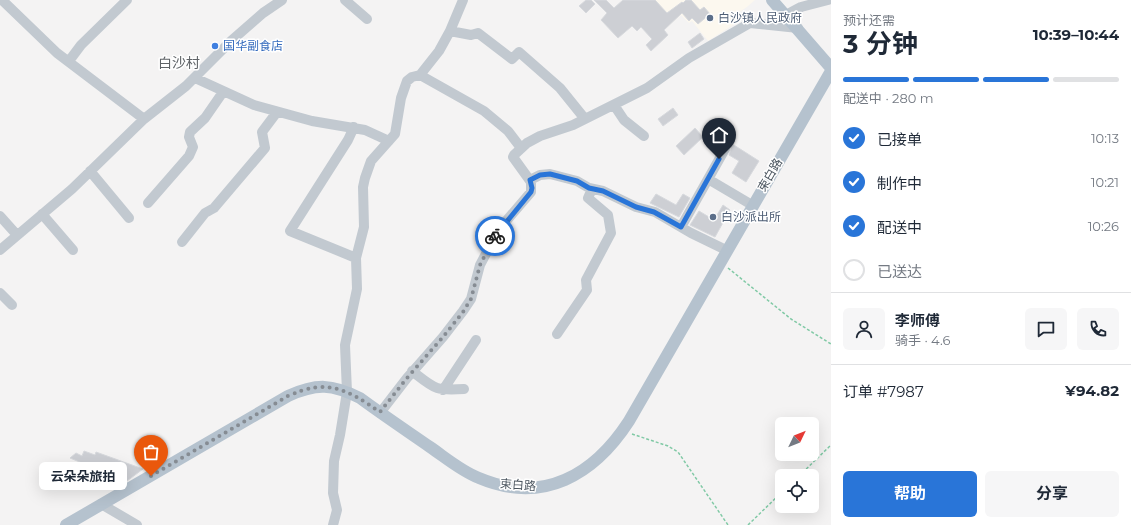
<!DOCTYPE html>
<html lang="zh">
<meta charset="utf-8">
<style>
body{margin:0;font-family:Montserrat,"Noto Sans SC",sans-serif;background:#f6f6f7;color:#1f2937;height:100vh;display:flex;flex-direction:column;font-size:15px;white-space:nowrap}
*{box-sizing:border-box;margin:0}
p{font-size:13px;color:#747a83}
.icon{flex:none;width:22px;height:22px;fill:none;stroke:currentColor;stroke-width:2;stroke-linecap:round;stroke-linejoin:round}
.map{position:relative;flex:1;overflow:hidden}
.sheet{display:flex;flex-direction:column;background:#fff;width:300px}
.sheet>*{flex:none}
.needle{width:26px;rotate:47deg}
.buttons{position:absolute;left:775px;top:417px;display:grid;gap:8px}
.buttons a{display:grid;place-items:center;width:44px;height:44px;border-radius:6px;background:#fff;box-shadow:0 4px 16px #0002;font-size:20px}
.pin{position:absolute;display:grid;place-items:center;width:34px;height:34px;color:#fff;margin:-41px -17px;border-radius:50% 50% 50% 0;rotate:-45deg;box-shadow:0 0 4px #0007}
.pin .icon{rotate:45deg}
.courier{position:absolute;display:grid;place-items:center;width:40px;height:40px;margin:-20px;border:3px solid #2975d8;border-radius:50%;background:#fff;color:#222;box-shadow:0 1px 5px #0007}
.bubble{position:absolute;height:28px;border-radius:6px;background:#fff;box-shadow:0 4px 16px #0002;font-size:13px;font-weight:700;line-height:28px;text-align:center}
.summary em{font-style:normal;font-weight:700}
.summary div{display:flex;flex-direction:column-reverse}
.summary{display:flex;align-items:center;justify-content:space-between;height:68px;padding:0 12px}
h1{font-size:26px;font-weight:700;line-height:30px}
.bar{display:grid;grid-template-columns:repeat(4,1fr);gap:6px 4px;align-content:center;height:48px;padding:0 12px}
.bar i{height:5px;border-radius:3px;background:#e0e1e3}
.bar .active{background:#2975d8}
.bar p{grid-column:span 4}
.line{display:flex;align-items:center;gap:10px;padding:0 12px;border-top:1px solid #e0e1e3}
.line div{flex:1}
.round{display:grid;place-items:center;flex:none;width:42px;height:42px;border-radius:6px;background:#f6f6f7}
ol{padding:0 12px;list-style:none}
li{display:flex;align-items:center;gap:12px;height:44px}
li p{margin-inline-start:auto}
li .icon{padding:4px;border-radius:50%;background:#2975d8;color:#fff;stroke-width:4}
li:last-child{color:#747a83}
li i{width:22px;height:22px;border:2px solid #e0e1e3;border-radius:50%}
.cta{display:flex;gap:8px;margin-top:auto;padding:8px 12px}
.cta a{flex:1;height:46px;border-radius:6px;background:#2975d8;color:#fff;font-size:16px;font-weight:700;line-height:46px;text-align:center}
.cta a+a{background:#f6f6f7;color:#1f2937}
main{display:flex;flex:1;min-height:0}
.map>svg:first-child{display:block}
.commercial{fill:#fcf8ef}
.building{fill:#cdcfd4;stroke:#d7d9dd}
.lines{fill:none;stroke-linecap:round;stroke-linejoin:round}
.path{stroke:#80c9a5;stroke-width:1.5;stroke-dasharray:3 2;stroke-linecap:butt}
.minor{stroke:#c2c9d0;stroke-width:10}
.major{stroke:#b5c2ce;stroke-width:12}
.done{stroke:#868c93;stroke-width:4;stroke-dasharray:0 7.2}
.route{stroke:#2975d8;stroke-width:5}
.service-dot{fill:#5c6f8a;stroke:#fff;stroke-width:1.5}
.shop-dot{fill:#3f7fe0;stroke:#fff;stroke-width:1.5}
.labels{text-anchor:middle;stroke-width:3;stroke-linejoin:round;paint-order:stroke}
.service-label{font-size:12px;fill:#4e5e75;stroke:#fff;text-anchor:start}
.shop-label{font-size:12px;fill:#366cbe;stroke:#fff;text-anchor:start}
.street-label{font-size:12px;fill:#4b555f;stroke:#fff}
.quarter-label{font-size:14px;fill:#5f6367;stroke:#fff}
</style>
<main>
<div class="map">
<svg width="831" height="525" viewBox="0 0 831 525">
<rect width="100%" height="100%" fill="#f4f3f3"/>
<path class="commercial" d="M 638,0 L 755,0 L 747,7 L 735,15 L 739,21 L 708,41 L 692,21 L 689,23 L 681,15 L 665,29 Z"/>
<path class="building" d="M 586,0 L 591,0 L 595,4 L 586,13 L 579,6 Z
M 594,0 L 606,0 L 614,8 L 623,0 L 655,0 L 667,13 L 682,2 L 683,3 L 686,0 L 691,0 L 700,10 L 704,7 L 710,14 L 698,24 L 692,18 L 689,21 L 682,13 L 664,30 L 668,35 L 651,51 L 646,45 L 652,39 L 641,27 L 637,31 L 632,26 L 618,38 L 601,20 L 607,13 Z
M 700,33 L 704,39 L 692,48 L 688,42 Z
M 673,108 L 678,115 L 663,126 L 658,119 Z
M 695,128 L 703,137 L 684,155 L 676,146 Z
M 715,130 L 728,138 L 726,140 L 759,161 L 746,182 L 732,173 L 739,161 L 729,155 L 731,149 L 729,144 L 722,143 L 718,148 L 702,139 L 706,133 L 712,136 Z
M 656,194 L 676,205 L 683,194 L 690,198 L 679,217 L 650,203 Z
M 723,205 L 730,210 L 715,237 L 690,225 L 699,211 L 714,220 Z
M 84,451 L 95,455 L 96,452 L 143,469 L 127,481 L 122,479 L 126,475 L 100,466 L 99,470 L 70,458 L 76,453 L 82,456 Z"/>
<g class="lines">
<path class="path" d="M 728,268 L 791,319 L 831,344
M 632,434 L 668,446 L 678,452 L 728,525
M 799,476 L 831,445
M 748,525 L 782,492"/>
<path class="minor" d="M 2,0 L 57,53 L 144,119
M 345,0 L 367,19
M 786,15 L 801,7 L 828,0
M 450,31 L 471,35 L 478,33 L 512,59 L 519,52 L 560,88 L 585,119
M 69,61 L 81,45 L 127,0
M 420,75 L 484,111 L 508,131 L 521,148
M 195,78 L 254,105 L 312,121 L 365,130 L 389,141
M 614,105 L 624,120 L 644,136
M 354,127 L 348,140 L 290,231 L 356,258
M 90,171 L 129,218
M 708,179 L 752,205
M 530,180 L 540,175 L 550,174 L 577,181 L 589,188 L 603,191 L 636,207 L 655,212 L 691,233 L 726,250
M 148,203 L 189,156 L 193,147 L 189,137 L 190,132 L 205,118 L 223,92
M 42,214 L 73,250
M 0,216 L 17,235
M 681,227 L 725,149
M 182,242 L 205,213 L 214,208 L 265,148 L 262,132 L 277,112
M 0,250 L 72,189 L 144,119 L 186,86 L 231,41 L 263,13 L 282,0
M 0,293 L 12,305
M 557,334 L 587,290 L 586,280 L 611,233 L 608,215 L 588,198 L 592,189
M 412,371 C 435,389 435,391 464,389
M 443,390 L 476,340
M 380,413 L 407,378 L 443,337 L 463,311 L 471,299 L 480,265 L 490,246 L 501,227 L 531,192 L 531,182 L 513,157 L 514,155 L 527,143 L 540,136 L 573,125 L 647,88 L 689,58 L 750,23 L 798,28
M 101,504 L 137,525
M 333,525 L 337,510 L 333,493 L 334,461 L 340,435 L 347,392 L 345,345 L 357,289 L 356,258 L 364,227 L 363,187 L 365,178 L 371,161 L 395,134 L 401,98 L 407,81 L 412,77 L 420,75 L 439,51 L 450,31 L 463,0"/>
<path class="major" d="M 772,0 L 831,68
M 66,525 L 288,396 C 317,383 332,384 360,398 C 383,415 407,431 430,447 C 446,458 461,471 479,478 C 543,505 594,475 629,421 L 831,71"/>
</g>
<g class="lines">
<path class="done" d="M 151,476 L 288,396 C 328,378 346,389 380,412 L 407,378 L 443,337 L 463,312 L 471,299 L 480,265 L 495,236"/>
<path class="route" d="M 495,236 L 531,192 L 532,188 L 530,180 L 540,175 L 550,174 L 577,181 L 589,188 L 603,191 L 636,207 L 654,212 L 681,227 L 719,159"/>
</g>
<g class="service-dot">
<circle cx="710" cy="18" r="4"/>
<circle cx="713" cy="217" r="4"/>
</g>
<circle class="shop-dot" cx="215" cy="46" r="4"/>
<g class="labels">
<g class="service-label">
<text x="718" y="22">白沙镇人民政府</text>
<text x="721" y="221">白沙派出所</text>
</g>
<g class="shop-label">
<text x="223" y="50">国华副食店</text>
</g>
<g class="street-label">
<text transform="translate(770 175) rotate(-60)" y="4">束白路</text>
<text transform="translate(518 485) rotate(4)" y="4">束白路</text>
</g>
<g class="quarter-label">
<text x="179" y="68">白沙村</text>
</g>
</g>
</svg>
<div class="buttons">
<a><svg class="needle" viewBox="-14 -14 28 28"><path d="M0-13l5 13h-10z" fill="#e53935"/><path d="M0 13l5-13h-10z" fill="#747a83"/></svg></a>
<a><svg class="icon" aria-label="locate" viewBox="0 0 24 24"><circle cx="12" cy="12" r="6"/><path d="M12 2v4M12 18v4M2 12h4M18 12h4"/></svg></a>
</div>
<div class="pin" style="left:151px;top:476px;background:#ea580c"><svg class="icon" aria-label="bag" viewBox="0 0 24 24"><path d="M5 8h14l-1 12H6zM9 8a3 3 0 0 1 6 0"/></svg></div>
<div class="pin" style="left:719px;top:159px;background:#1f2937"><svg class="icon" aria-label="home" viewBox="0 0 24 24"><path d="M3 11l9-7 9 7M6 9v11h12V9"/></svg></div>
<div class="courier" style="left:495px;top:236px"><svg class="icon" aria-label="bike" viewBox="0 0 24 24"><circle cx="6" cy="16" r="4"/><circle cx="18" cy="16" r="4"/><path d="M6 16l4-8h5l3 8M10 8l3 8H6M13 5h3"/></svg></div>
<div class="bubble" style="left:39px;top:462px;width:88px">云朵朵旅拍</div>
</div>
<section class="sheet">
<div class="summary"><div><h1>3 分钟</h1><p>预计还需</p></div><em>10:39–10:44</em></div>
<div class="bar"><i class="active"></i><i class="active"></i><i class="active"></i><i></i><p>配送中 · 280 m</p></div>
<ol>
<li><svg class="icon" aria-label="check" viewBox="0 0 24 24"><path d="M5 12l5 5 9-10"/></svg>已接单<p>10:13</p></li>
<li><svg class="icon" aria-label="check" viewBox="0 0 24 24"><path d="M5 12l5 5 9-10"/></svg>制作中<p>10:21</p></li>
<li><svg class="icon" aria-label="check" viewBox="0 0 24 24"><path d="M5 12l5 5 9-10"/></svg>配送中<p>10:26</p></li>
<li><i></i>已送达</li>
</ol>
<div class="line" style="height:72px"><a class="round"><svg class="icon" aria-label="person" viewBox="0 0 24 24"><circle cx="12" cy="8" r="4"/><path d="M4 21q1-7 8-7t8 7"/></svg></a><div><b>李师傅</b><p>骑手 · 4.6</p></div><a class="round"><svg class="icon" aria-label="chat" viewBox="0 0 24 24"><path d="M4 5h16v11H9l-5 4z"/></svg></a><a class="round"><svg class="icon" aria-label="phone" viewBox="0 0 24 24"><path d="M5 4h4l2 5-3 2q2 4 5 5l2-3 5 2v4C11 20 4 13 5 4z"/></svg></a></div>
<div class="line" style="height:52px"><div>订单 #7987</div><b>¥94.82</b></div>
<div class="cta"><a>帮助</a><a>分享</a></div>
</section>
</main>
